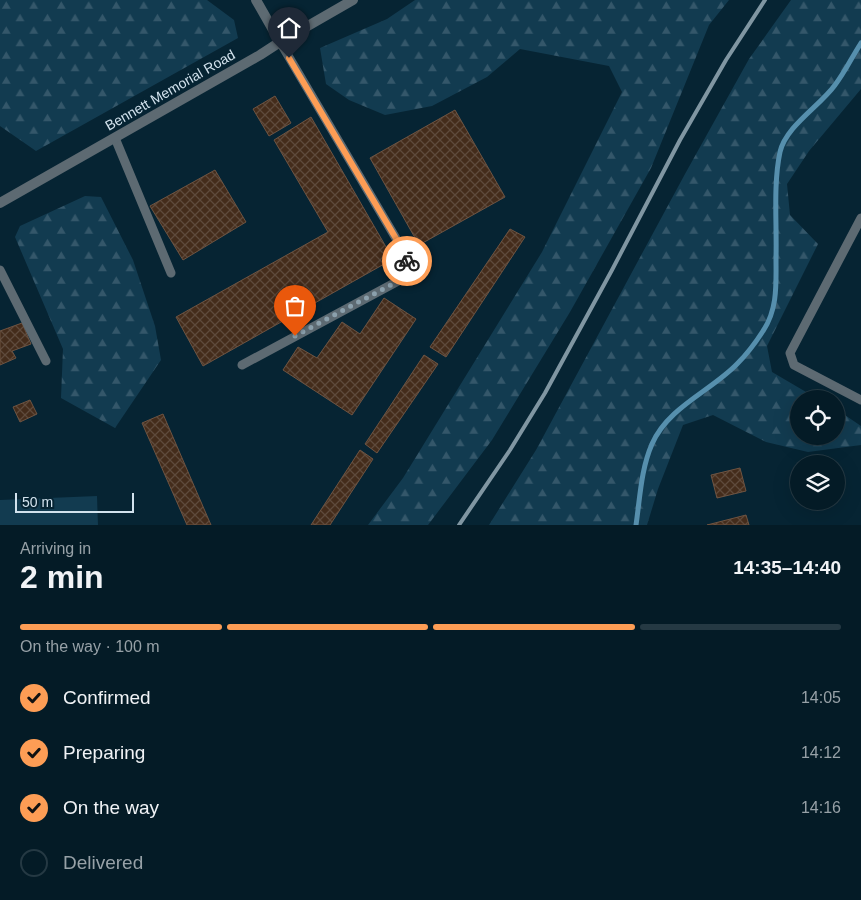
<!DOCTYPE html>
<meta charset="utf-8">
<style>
body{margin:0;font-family:Helvetica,sans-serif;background:#0d242e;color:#f1f3f6;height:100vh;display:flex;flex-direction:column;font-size:19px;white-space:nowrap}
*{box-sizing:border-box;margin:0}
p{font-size:16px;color:#97a1a7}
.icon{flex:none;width:28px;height:28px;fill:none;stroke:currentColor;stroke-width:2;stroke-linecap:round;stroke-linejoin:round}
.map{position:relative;height:525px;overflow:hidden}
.details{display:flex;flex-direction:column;background:#041b26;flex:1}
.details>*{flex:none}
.controls{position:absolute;left:790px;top:390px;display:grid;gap:10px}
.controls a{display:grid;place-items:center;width:55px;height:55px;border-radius:50%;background:#041b26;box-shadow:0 5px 20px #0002,0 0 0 1px #253943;font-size:25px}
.scale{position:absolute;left:15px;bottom:12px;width:119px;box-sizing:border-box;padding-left:5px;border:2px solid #d2e2ed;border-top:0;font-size:14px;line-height:18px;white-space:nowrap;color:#d2e2ed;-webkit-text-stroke:4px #062433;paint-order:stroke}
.pin{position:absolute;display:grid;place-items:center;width:42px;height:42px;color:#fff;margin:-51px -21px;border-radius:50% 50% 50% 0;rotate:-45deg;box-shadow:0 0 5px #0007}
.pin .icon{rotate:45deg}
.courier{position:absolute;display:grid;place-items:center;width:50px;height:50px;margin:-25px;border:4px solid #fd9d55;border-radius:50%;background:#fff;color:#222;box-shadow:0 1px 6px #0007}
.headline em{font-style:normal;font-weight:800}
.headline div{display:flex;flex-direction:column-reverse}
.headline{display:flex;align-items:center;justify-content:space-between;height:85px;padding:0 20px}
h1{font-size:32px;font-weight:800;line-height:38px}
.bar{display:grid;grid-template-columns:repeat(4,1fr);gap:8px 5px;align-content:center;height:60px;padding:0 20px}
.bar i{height:6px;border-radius:4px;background:#253943}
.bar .current{background:#fd9d55}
.bar p{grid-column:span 4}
ol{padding:0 20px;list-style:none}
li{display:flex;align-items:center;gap:15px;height:55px}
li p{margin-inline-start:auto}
li .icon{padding:5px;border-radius:50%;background:#fd9d55;color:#111;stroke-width:4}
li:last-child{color:#97a1a7}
li i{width:28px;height:28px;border:2px solid #253943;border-radius:50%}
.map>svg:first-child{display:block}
.forest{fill:url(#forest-firs)}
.pitch{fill:#123b50}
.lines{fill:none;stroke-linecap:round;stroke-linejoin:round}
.stream{stroke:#568fad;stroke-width:5}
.building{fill:url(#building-cross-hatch);stroke:#6e5442}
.service{stroke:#5d6a72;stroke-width:9}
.minor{stroke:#5d6a72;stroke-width:10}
.rail{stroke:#8096a2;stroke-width:4}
.done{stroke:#8ba0ac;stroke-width:5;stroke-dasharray:0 9}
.route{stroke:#fd9d55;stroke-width:6}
.labels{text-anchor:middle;stroke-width:4.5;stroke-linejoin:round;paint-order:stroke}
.street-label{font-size:14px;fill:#d2e2ed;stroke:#062433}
</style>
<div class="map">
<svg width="861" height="525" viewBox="0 0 861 525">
<defs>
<pattern id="forest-firs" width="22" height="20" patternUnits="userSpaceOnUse" patternTransform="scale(1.25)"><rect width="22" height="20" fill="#123b50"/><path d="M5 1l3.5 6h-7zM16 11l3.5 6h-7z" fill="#34576a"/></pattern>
<pattern id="building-cross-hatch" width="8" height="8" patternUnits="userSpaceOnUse" patternTransform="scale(1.25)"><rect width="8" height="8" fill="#442c1b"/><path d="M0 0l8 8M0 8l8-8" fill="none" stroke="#5e4a3c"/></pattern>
</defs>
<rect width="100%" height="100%" fill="#062433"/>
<path class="forest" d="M 0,0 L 207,0 L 234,20 L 238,38 L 36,151 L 0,126 Z
M 415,0 L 729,0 L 709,25 L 651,168 L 570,312 L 492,440 L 428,525 L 368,525 L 403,478 L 542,252 L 622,92 L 609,66 L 520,49 L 487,77 L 432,106 L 385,115 L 349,100 L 326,84 L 320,48 L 387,19 Z
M 791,0 L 861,0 L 861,89 L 809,151 L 787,184 L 790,215 L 818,244 L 767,346 L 772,372 L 818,399 L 799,399 L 799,436 L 836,436 L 836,409 L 861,426 L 861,445 L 808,452 L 766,442 L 713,415 L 683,425 L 658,489 L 647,525 L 489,525 L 536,450 L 685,174 L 749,59 Z
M 85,196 L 101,197 L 133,260 L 155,326 L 161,360 L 115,428 L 61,398 L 63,349 L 15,237 L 20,226 Z"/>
<path class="pitch" d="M 97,496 L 98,525 L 0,525 L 0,500 Z"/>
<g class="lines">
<path class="stream" d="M 636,525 C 640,498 641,469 652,444 C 668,407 711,391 737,364 C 747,354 756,342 763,331 C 778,309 776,283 776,258 C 777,223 773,185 780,152 C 786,126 820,106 835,85 C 845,72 852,57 861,43"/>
</g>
<path class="building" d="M 275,96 L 291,123 L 269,136 L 253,109 Z
M 455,110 L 505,197 L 419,245 L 370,158 Z
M 311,117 L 393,259 L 203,366 L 176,317 L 328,232 L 274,140 Z
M 215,170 L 246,222 L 183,260 L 150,206 Z
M 510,229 L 525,237 L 446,357 L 430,347 Z
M 384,298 L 416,319 L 352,415 L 283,370 L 298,347 L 317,358 L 342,322 L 360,334 Z
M 22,323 L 31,344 L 12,351 L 16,358 L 0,365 L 0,331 Z
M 424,355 L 438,364 L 377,453 L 365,444 Z
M 30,400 L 37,414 L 20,422 L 13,407 Z
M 163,414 L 211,525 L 187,525 L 142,423 Z
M 360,450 L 373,459 L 330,525 L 311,525 Z
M 740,468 L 746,491 L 717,498 L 711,475 Z
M 746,515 L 749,525 L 707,525 Z"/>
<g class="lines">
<path class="service" d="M 115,138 L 171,273
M 861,218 L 790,353 L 794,365 L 861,400
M 0,270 L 46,361
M 242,365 L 400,280 L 407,266 L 407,257 L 280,42"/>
<path class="minor" d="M 256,0 L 280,42
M 0,203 L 260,55 L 280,42 L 353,0"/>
<path class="rail" d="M 459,525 L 510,450 L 545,393 L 612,270 L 680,140 L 726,60 L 765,0"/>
</g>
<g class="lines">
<path class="done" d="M 295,336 L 400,280 L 407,266 L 407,261"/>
<path class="route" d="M 289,58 L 407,257 L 407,261"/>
</g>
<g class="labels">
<g class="street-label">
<text transform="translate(170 90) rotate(-30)" y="5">Bennett Memorial Road</text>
</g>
</g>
</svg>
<div class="controls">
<a><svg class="icon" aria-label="locate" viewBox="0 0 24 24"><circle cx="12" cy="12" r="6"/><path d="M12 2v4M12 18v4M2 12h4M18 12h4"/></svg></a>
<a><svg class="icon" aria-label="layers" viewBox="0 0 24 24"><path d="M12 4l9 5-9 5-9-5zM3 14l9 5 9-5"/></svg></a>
</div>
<div class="scale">50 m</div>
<div class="pin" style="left:295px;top:336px;background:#ea580c"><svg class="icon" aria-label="bag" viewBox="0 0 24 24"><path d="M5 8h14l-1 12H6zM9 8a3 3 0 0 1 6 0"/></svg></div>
<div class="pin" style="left:289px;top:58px;background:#1f2937"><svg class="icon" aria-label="home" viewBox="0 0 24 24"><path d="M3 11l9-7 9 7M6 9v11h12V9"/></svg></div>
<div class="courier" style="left:407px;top:261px"><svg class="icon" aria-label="bike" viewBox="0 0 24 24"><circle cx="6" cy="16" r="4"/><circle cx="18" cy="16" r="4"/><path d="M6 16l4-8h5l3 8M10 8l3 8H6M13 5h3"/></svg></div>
</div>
<section class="details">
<div class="headline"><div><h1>2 min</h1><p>Arriving in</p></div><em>14:35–14:40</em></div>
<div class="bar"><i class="current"></i><i class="current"></i><i class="current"></i><i></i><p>On the way · 100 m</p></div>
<ol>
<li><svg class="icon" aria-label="check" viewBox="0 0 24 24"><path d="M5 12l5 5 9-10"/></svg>Confirmed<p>14:05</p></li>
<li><svg class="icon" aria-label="check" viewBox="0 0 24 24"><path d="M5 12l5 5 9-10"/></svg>Preparing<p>14:12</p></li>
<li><svg class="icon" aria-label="check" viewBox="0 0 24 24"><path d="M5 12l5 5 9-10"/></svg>On the way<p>14:16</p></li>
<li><i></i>Delivered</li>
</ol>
</section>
